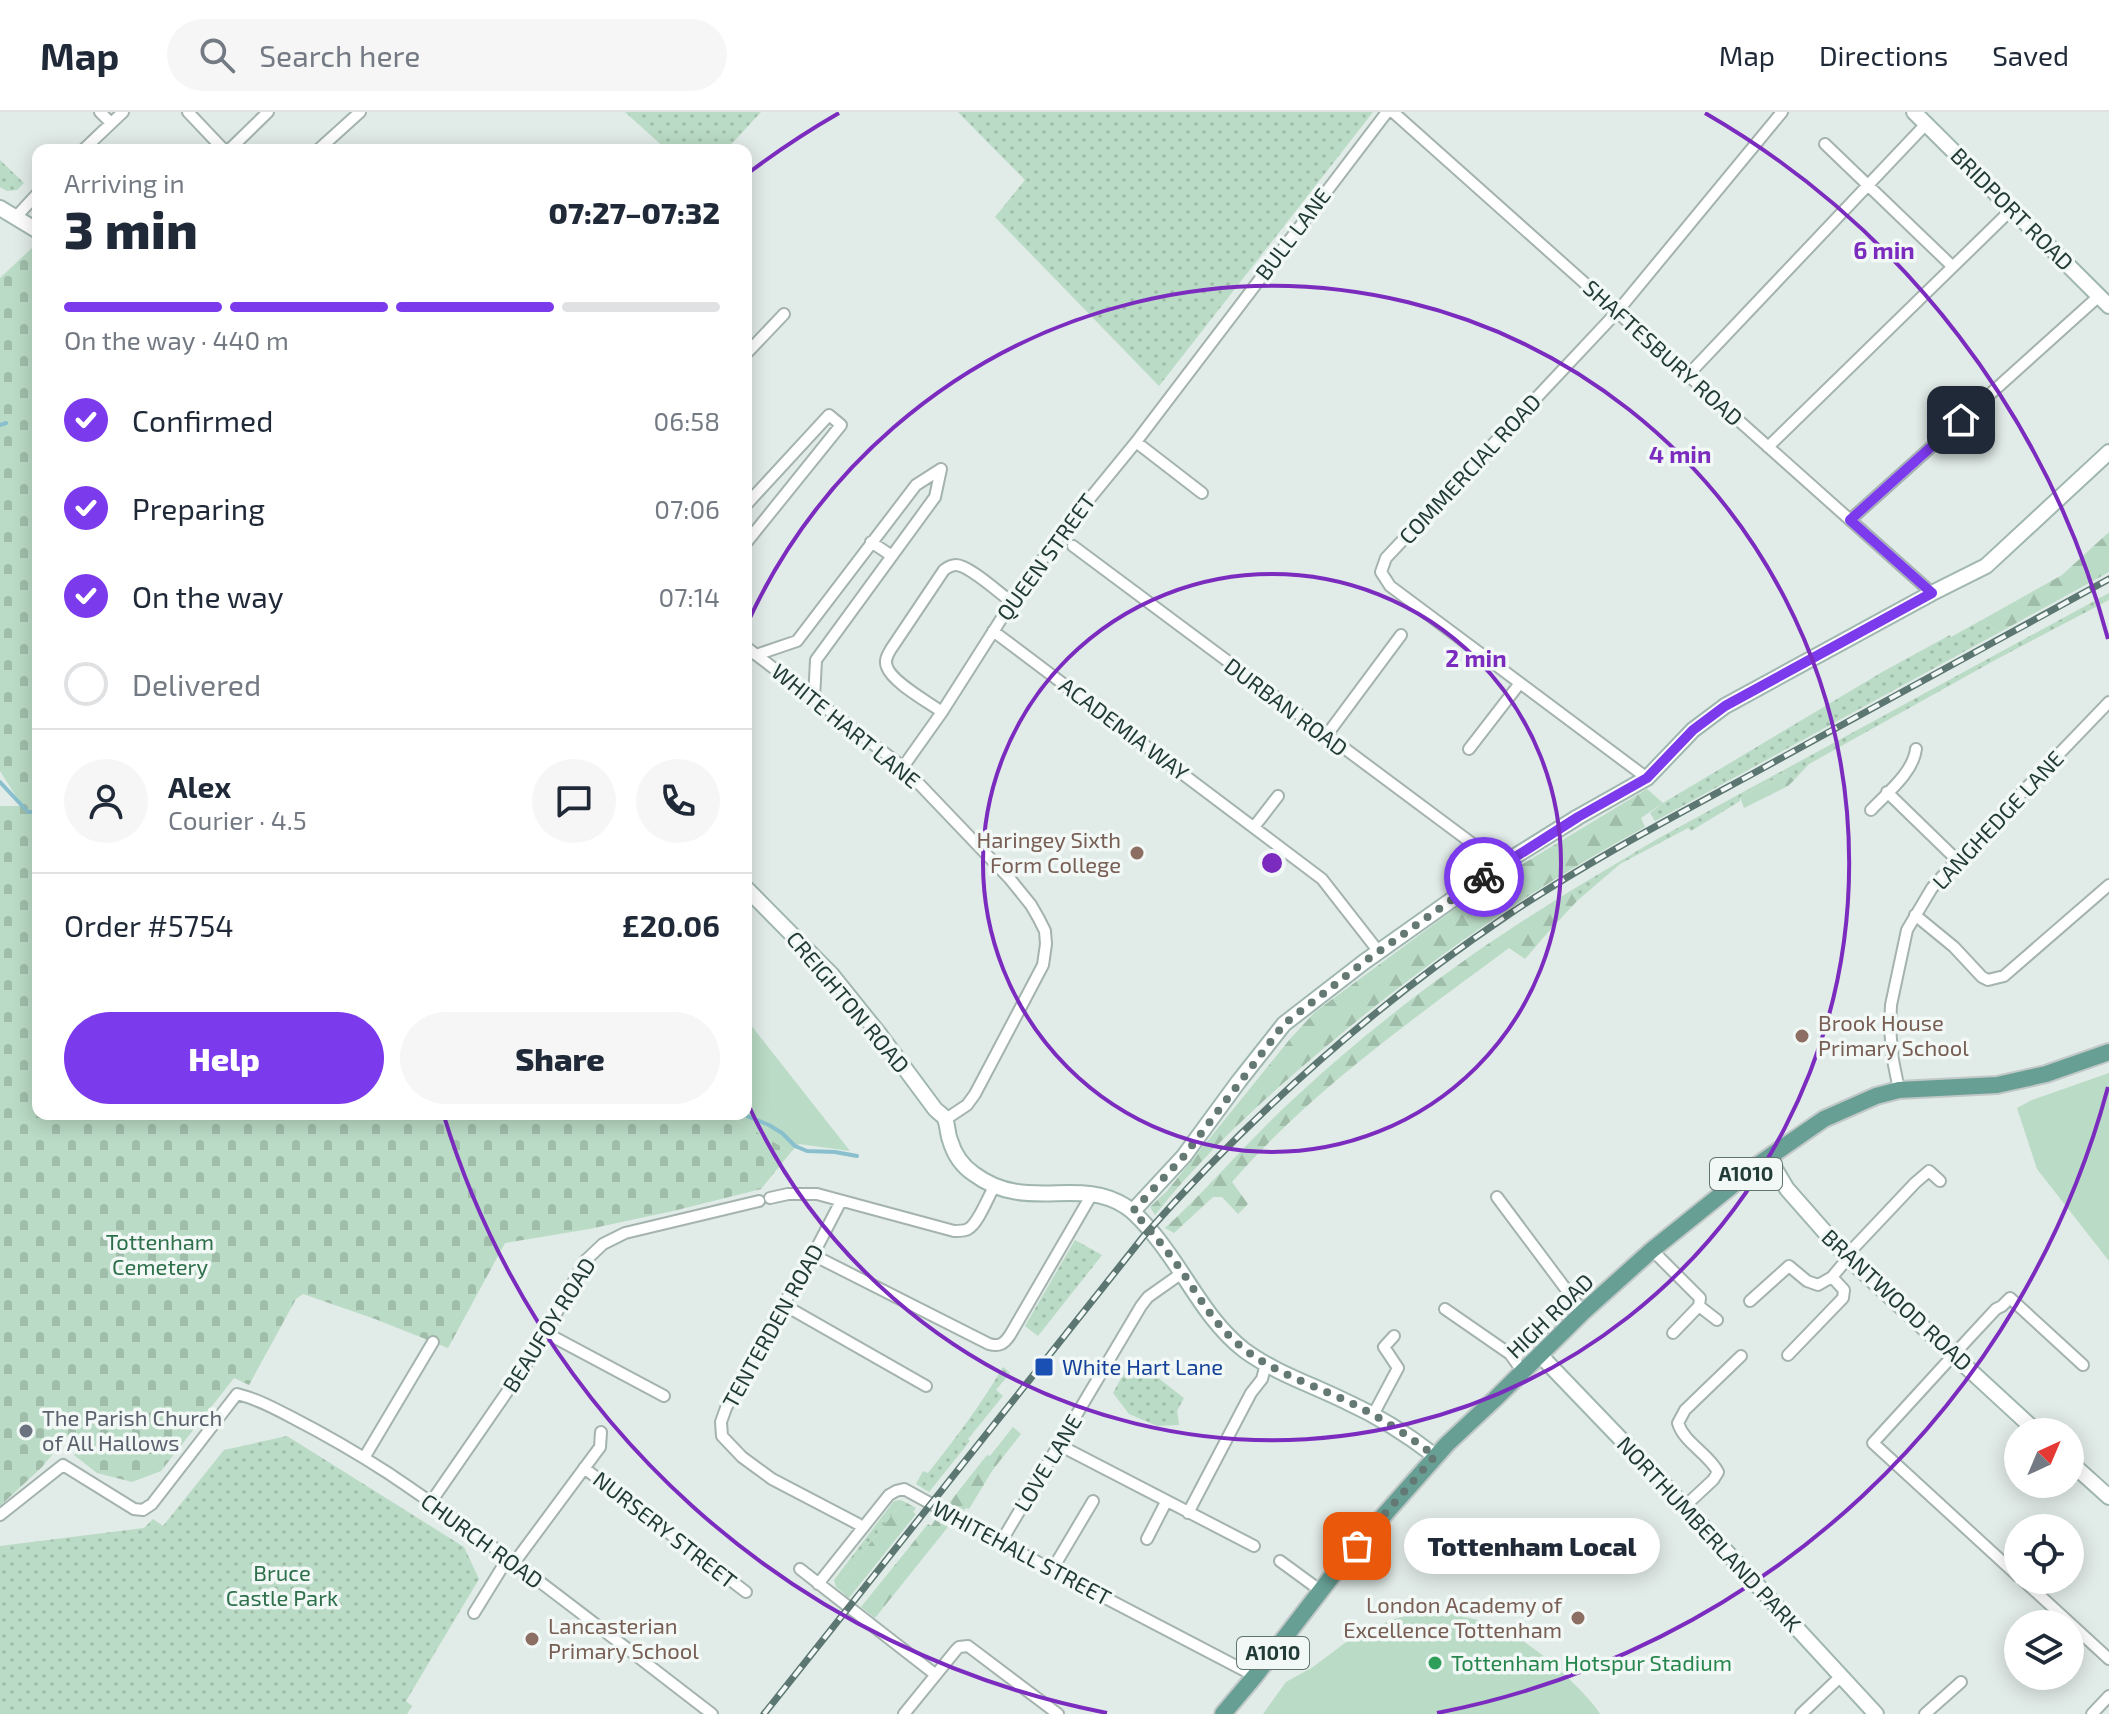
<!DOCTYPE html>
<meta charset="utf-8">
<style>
body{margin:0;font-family:"Exo 2",sans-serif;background:#f6f6f7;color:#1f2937;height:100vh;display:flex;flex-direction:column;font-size:30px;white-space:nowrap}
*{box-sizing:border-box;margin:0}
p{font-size:26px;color:#747a83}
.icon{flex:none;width:44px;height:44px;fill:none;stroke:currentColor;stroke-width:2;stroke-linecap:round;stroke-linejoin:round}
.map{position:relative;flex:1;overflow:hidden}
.drawer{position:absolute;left:32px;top:32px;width:720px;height:976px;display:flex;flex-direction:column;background:#fff;border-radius:16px;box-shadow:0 4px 20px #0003}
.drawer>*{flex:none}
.needle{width:52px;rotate:44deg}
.fabs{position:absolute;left:2004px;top:1306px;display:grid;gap:16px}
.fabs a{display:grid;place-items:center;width:80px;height:80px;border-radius:50%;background:#fff;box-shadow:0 4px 20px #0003;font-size:40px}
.pin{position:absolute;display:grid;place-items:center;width:68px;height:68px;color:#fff;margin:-34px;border-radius:16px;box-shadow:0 4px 12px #0006}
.courier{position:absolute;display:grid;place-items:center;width:80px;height:80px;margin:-40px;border:6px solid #7c3aed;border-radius:50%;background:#fff;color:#222;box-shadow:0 2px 10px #0007}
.bubble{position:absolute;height:56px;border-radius:28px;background:#fff;box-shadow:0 4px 20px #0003;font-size:26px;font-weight:800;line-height:56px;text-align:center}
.headline em{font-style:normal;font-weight:800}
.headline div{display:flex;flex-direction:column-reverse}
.headline{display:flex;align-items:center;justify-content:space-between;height:136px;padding:0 32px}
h1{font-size:52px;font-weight:800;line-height:60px}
.bar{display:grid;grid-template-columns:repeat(4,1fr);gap:12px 8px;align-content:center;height:96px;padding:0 32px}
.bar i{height:10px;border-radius:6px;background:#e0e1e3}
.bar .on{background:#7c3aed}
.bar p{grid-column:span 4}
.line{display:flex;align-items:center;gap:20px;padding:0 32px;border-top:2px solid #e0e1e3}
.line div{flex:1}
.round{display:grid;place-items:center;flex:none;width:84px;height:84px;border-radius:42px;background:#f6f6f7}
ol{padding:0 32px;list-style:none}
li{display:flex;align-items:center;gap:24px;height:88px}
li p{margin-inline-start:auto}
li .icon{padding:8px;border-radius:50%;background:#7c3aed;color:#fff;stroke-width:4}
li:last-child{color:#747a83}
li i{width:44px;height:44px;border:4px solid #e0e1e3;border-radius:50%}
.action{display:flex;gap:16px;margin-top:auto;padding:16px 32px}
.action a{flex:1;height:92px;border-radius:48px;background:#7c3aed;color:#fff;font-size:32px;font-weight:800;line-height:92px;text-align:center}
.action a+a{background:#f6f6f7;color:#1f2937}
header{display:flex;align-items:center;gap:48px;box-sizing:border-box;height:112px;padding:0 40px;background:#fff;border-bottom:2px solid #e0e1e3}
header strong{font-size:38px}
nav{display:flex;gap:44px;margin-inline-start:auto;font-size:28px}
.search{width:560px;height:72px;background:#f6f6f7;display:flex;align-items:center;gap:20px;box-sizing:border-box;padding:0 28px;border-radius:44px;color:#747a83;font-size:30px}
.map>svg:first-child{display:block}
.grass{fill:url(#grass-dots)}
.forest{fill:url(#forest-firs)}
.cemetery{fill:url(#cemetery-stones)}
.garden{fill:#badbc5}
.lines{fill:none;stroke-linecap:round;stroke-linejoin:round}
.stream{stroke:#8ac0ce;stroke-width:4}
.street-casing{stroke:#a4b3ae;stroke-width:14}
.secondary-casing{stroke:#a0b6b0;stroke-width:18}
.primary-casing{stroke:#c1c8c7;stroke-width:20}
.street{stroke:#fff;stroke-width:10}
.secondary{stroke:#fff;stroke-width:14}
.primary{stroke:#679f94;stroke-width:16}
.rail-casing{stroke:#5c7671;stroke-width:7}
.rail{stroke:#f1f8f5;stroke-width:4;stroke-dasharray:12;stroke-linecap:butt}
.done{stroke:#657974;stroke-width:8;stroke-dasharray:0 14.4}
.route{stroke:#7c3aed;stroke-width:10}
.ring{fill:none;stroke:#7b2cbf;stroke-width:4}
.education-dot{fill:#8d6e63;stroke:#f1f8f5;stroke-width:3}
.transit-dot{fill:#1a4fb4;stroke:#f1f8f5;stroke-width:3}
.worship-dot{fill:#6b7280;stroke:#f1f8f5;stroke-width:3}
.leisure-dot{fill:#2e9e5b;stroke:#f1f8f5;stroke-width:3}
.labels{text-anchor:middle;stroke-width:7;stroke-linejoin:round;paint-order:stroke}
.shield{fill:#f1f8f5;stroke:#60746f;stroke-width:2}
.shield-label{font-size:20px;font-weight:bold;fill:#223b36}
.street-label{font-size:22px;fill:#223b36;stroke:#f1f8f5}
.education-label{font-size:22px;fill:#785e54;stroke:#f1f8f5;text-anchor:end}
.park-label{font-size:22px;fill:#2e704b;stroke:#f1f8f5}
.transit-label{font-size:22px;fill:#164399;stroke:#f1f8f5;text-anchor:start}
.worship-label{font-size:22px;fill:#5b616d;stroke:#f1f8f5;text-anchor:start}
.leisure-label{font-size:22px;fill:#27864d;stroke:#f1f8f5;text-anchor:start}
.centre{fill:#7b2cbf;stroke:#f1f8f5;stroke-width:4}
.ring-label{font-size:24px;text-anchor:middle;font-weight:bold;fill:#7b2cbf;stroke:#f1f8f5;stroke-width:7;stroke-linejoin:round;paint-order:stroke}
</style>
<header>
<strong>Map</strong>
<div class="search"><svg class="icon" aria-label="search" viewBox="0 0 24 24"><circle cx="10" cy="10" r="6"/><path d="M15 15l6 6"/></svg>Search here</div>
<nav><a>Map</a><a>Directions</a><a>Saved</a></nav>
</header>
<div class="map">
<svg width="2109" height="1602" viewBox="0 0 2109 1602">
<defs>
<pattern id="grass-dots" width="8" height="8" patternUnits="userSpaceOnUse" patternTransform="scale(2)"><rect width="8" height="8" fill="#badbc5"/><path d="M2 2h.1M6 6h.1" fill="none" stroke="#a0bdaa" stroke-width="1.8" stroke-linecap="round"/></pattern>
<pattern id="forest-firs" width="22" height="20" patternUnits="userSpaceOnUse" patternTransform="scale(2)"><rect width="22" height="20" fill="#badbc5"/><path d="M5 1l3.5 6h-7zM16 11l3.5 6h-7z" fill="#a0bdaa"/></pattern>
<pattern id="cemetery-stones" width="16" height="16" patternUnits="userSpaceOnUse" patternTransform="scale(2)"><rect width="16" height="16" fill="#badbc5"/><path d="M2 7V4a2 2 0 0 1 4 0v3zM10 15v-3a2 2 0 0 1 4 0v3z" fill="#a0bdaa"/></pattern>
</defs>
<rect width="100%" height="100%" fill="#e1ebe7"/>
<path class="grass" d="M 625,0 L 761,0 L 726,38 L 667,38 Z
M 958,0 L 1373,0 L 1159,274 L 995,105 L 1025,68 Z
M 0,48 L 24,71 L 17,78 L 7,79 L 0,75 Z
M 2109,481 L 2109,488 L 1997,547 L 1809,652 L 1794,668 L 1786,661 L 1740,685 L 1740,689 L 1691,719 L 1688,716 L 1620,752 L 1578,788 L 1572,778 L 1659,726 Z
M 1980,509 L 2000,520 L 1655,709 L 1650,701 L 1663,691 L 1884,559 L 1950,523 L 1951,525 Z
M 1075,1128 L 1102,1143 L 1038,1224 L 1025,1214 Z
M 1003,1255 L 1010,1261 L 996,1278 L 1003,1284 L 968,1327 L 970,1329 L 929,1380 L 916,1372 L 923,1359 L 928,1361 C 955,1327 981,1293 1003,1255 Z
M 1127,1256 L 1157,1265 L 1184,1286 L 1177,1299 L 1179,1313 L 1157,1314 L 1129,1302 L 1113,1281 Z
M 287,1324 L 464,1435 L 479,1467 L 406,1589 L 412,1594 L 407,1602 L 0,1602 L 0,1434 L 144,1416 L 153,1407 L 163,1414 L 224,1338 Z
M 900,1388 L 903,1389 L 836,1475 L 834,1468 L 894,1389 Z"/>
<path class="forest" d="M 2109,420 L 2109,460 L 2000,520 L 1980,509 L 2062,463 Z
M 1786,661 L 1794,668 L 1788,674 L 1744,696 L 1740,685 Z
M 1647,677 L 1663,691 L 1641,706 L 1645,715 C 1532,776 1427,849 1329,932 C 1267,984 1206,1039 1155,1103 L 1150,1095 L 1167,1079 L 1290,927 L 1315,900 L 1483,776 Z
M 1572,778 L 1578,788 L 1549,819 L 1525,847 L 1509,836 C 1412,908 1312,978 1232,1070 L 1248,1092 L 1238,1102 L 1222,1085 L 1213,1085 L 1174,1121 L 1165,1116 C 1212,1073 1252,1024 1299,982 C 1382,905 1475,837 1572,778 Z
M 1013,1315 L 1021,1322 L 992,1359 L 969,1397 L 966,1396 L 963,1399 L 949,1391 L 987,1343 L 990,1344 Z
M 903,1389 L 916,1396 L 913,1400 L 916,1402 L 849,1486 L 836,1475 Z
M 935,1408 L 948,1415 L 875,1506 L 861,1495 L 928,1412 L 931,1414 Z"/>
<path class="cemetery" d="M 32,136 L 38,139 L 38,1002 L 726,1002 L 791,1040 L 761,1077 L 673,1099 L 589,1117 L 505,1131 L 448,1236 L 375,1207 L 303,1182 L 296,1187 L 249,1273 L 234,1266 L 161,1359 L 132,1370 L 97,1361 L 74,1343 L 84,1332 L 71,1320 L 42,1355 L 0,1394 L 0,694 L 22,694 L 0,659 L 0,166 Z"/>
<path class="garden" d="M 746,907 L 850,1039 L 799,1032 L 791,1040 L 726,1002 L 746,1002 Z
M 2109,961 L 2109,1149 L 2037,1057 L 2017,996 L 2032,988 Z
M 1438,1501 C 1492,1505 1527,1527 1566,1564 C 1578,1576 1591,1588 1600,1602 L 1263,1602 L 1286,1570 L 1313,1555 L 1353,1525 L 1394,1507 L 1411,1503 Z"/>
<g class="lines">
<path class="stream" d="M 0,313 L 6,311
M 0,670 L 28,700 L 38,700
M 742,1002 L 769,1013 L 782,1021 L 795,1034 L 807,1039 L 835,1040 L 857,1044"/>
<defs>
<path id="street" d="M 100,0 L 111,11
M 188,0 L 224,38
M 1393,0 L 1932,481
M 1825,32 L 1952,154
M 83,38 L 123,0
M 229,38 L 268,0
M 318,38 L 360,0
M 16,105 L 38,81
M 746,242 L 784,202
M 1688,263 L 1926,12
M 1136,330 L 1202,381
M 1768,335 L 2011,98
M 746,393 L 829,303 L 841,313 L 746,431
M 1850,408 L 2099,184
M 871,430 L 892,444
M 1073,434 L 1501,753
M 993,519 L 1322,767 L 1379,840
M 746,535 L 903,655 L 1010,767 L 1031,793 L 1039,807 L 1045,819 L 1046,832 L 1043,853 L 975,982 L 967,993 L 946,1007
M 756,543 L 797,529 L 916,373 L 941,357 L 935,385 L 816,548 L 814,587
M 942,600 C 928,590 892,570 887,555 C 884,548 888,542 891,537 L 944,458 C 948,455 951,453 956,453 C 969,453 1000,482 1012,490
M 1326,624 L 1401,523
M 1469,637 L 1520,571
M 903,655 L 942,600 L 1012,490 L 1060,423 L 1136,330 L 1387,0
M 1647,666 L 1390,474 L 1381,460 L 1386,446 L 1617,200 L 1782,0
M 1887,680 L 1957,748
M 1871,698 C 1887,681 1913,661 1916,637
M 1254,715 L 1278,684
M 1915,803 L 1954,835 L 1982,865 L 1988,868 L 2004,864 L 2109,773
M 1899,978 L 1893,948 L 1890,917 L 1891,893 L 1907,818 L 1932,776 L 1957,748 L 2109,590
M 1497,1085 L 1583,1200
M 770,1086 L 788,1082 L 817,1082 L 954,1119 C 958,1119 965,1119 968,1117 C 978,1112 988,1085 994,1075
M 841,1089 L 813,1143 L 762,1228 L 726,1296 L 721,1310 L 722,1324 L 742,1345 L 772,1367 L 858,1412
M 1652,1138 L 1700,1186 L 1699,1194 L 1673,1221
M 813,1143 L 989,1232 C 999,1235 1004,1232 1010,1223 L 1092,1082
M 1846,1144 L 1915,1071 L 1929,1059 L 1940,1069
M 1750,1189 L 1789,1154 L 1807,1169 L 1818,1173 L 1832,1165 L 1848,1146
M 784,1193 L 926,1274
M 1699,1194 L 1717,1208
M 1445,1197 L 1510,1242 L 1523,1260
M 546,1221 L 664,1284
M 1788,1243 L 1843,1186 L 1844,1178 L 1832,1165
M 1373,1303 L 1398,1256 L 1384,1235 L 1394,1224
M 1059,1333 L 1254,1434
M 364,1346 L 433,1230
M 584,1356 L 746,1480
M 431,1390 L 536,1238 L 585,1149 L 603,1132 L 625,1121 L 759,1089
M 1684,1395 L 1713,1368 L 1718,1360 C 1708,1341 1684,1331 1678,1311 L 1685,1298 L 1741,1244
M 1188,1401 L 1251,1281 L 1262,1267 L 1266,1252
M 0,1403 L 63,1353 L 134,1397 L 143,1398 L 152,1392 L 237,1282 C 257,1287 274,1296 293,1306 C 326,1323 357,1341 388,1361 C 500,1436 605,1520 712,1602
M 1147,1427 L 1166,1390
M 1001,1430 L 1141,1194 L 1148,1185 L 1182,1161
M 1280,1449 L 1321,1479
M 514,1451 L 600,1335 L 601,1320
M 800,1457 L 936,1563
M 1052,1458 L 1093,1389
M 2018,1464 L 1873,1331 L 1969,1226 L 1996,1197 L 2002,1194 L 2010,1186 L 2083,1253
M 2023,1468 L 2109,1547
M 818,1472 L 889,1383 L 896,1379 L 904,1377 L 1052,1458 L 1255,1564
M 474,1501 L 508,1446
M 904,1602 L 956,1538 L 959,1535 L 968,1534 L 1058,1602
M 1801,1602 L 1841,1564
M 1925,1602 L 1961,1570
M 2092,1602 L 2109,1584"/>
<path id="secondary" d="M 1914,0 L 2109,194
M 0,96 L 38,119
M 746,776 L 831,862 L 880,923 L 935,997 C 938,1000 941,1002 944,1005 C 948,1011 947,1021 950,1028 C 954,1042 962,1054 974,1062 C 1026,1101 1078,1064 1125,1094 C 1135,1100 1143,1110 1151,1119 C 1184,1157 1204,1207 1244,1238 C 1275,1261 1313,1273 1347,1290 C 1378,1304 1408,1323 1435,1344
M 1768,1045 L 1787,1077 L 1846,1144 L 2037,1320
M 1133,1099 L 1184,1044 L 1239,969 L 1284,912 L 1364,850 L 1501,753 L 1578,705 L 1647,666 L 1693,618 L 1725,594 L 1932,481 L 1986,454 L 2109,340
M 1540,1243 L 1663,1371 L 1876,1602
M 2070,1350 L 2109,1385"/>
<path id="primary" d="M 1223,1602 L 1255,1564 L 1346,1446 L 1447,1332 L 1495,1287 L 1583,1200 L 1652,1138 L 1759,1052 L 1824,1007 L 1876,984 L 1899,978 L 1997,973 L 2046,962 L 2109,940"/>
</defs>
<use href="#street" class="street-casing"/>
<use href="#secondary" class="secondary-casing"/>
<use href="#primary" class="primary-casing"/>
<use href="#street" class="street"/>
<use href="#secondary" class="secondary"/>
<use href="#primary" class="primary"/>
<defs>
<path id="rail" d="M 764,1602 L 1143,1125 C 1251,1003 1373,894 1508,803 C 1587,750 1671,706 1754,661 C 1872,596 1991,532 2109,467"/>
</defs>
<use href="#rail" class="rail-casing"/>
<use href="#rail" class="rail"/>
</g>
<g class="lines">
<path class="done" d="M 1357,1434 L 1435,1344 C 1408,1323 1378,1304 1347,1289 C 1312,1273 1274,1260 1244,1237 C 1217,1216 1201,1188 1183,1161 C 1168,1139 1151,1119 1133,1099 L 1184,1044 L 1284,912 L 1364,850 L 1484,765"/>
<path class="route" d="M 1484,765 L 1578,705 L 1647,666 L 1693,618 L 1725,594 L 1932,481 L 1850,408 L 1961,308"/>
</g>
<g class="ring">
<circle cx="1272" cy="751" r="289"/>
<path d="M747 512A577 577 0 1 1 747 990"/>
<path d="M2108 975A866 866 0 0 1 1437 1601M1107 1601A866 866 0 0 1 444 1004M751 59A866 866 0 0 1 839 1M1705 1A866 866 0 0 1 2108 527"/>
</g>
<g class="education-dot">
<circle cx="1137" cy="741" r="8"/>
<circle cx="1802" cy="924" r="8"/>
<circle cx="1578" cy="1506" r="8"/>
<circle cx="532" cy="1527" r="8"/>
</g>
<rect class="transit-dot" x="1034" y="1245" width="20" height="20" rx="4"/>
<circle class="worship-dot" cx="26" cy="1319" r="8"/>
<circle class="leisure-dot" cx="1435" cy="1551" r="8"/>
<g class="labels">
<g class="shield">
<rect x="1710" y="1046" width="72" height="32" rx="6"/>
<rect x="1237" y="1525" width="72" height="32" rx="6"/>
</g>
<g class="shield-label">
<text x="1746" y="1069">A1010</text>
<text x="1273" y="1548">A1010</text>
</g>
<g class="street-label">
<text transform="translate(2012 97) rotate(45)" y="8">BRIDPORT ROAD</text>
<text transform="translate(1293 122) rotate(-53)" y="8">BULL LANE</text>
<text transform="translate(1663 241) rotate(42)" y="8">SHAFTESBURY ROAD</text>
<text transform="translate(1470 357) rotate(-47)" y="8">COMMERCIAL ROAD</text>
<text transform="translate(1046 445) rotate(-54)" y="8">QUEEN STREET</text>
<text transform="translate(1286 595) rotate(37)" y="8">DURBAN ROAD</text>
<text transform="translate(846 614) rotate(39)" y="8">WHITE HART LANE</text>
<text transform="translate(1124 617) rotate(37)" y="8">ACADEMIA WAY</text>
<text transform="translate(1998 708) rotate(-47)" y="8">LANGHEDGE LANE</text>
<text transform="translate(848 890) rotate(50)" y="8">CREIGHTON ROAD</text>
<text transform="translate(1897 1188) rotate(43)" y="8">BRANTWOOD ROAD</text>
<text transform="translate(1550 1204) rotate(-44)" y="8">HIGH ROAD</text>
<text transform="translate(549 1213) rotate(-58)" y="8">BEAUFOY ROAD</text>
<text transform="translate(773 1214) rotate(-61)" y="8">TENTERDEN ROAD</text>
<text transform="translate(1048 1351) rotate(-59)" y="8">LOVE LANE</text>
<text transform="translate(665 1418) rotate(38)" y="8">NURSERY STREET</text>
<text transform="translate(1709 1422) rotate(47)" y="8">NORTHUMBERLAND PARK</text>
<text transform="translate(482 1429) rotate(36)" y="8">CHURCH ROAD</text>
<text transform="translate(1022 1441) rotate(28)" y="8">WHITEHALL STREET</text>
</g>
<g class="education-label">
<text x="1121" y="736">Haringey Sixth<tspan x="1121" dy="25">Form College</tspan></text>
<text x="1818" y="919" text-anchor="start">Brook House<tspan x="1818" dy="25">Primary School</tspan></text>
<text x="1562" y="1501">London Academy of<tspan x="1562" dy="25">Excellence Tottenham</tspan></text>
<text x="548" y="1522" text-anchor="start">Lancasterian<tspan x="548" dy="25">Primary School</tspan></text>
</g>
<g class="park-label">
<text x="160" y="1138">Tottenham<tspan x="160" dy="25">Cemetery</tspan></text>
<text x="282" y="1469">Bruce<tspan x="282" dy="25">Castle Park</tspan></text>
</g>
<g class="transit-label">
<text x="1062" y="1263">White Hart Lane</text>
</g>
<g class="worship-label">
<text x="42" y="1314">The Parish Church<tspan x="42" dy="25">of All Hallows</tspan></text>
</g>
<g class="leisure-label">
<text x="1451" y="1559">Tottenham Hotspur Stadium</text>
</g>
</g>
<circle cx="1272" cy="751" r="12" class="centre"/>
<g class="ring-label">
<text x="1884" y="147">6 min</text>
<text x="1680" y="351">4 min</text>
<text x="1476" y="555">2 min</text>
</g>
</svg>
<div class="fabs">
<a><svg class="needle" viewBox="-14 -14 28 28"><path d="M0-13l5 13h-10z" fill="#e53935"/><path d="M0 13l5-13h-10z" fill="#747a83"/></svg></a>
<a><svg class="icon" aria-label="locate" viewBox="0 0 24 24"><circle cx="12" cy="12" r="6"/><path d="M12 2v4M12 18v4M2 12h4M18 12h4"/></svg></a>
<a><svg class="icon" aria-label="layers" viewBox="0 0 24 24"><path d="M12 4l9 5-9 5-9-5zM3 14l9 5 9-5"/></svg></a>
</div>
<div class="pin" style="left:1357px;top:1434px;background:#ea580c"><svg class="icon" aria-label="bag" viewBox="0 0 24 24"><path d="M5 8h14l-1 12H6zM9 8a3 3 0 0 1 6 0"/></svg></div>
<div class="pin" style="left:1961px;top:308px;background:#1f2937"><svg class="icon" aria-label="home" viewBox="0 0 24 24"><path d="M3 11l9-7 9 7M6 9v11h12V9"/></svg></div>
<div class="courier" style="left:1484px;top:765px"><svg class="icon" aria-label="bike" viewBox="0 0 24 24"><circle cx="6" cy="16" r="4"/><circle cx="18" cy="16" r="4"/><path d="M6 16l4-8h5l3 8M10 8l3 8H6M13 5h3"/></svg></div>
<div class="bubble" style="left:1404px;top:1406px;width:256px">Tottenham Local</div>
<section class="drawer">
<div class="headline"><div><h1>3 min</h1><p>Arriving in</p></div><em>07:27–07:32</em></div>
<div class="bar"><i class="on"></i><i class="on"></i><i class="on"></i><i></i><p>On the way · 440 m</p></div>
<ol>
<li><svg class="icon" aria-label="check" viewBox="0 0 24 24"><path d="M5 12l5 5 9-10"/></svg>Confirmed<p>06:58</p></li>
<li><svg class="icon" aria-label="check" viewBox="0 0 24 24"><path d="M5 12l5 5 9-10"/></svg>Preparing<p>07:06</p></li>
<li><svg class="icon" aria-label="check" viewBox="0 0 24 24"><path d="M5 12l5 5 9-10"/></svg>On the way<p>07:14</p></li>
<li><i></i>Delivered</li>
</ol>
<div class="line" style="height:144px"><a class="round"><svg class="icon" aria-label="person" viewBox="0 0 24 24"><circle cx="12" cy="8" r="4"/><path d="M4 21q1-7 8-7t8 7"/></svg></a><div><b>Alex</b><p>Courier · 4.5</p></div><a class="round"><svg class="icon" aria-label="chat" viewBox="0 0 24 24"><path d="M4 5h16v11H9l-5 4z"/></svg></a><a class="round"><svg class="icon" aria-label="phone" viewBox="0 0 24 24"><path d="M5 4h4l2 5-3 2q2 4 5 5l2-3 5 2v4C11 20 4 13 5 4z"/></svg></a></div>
<div class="line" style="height:104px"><div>Order #5754</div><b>£20.06</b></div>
<div class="action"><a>Help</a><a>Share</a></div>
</section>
</div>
